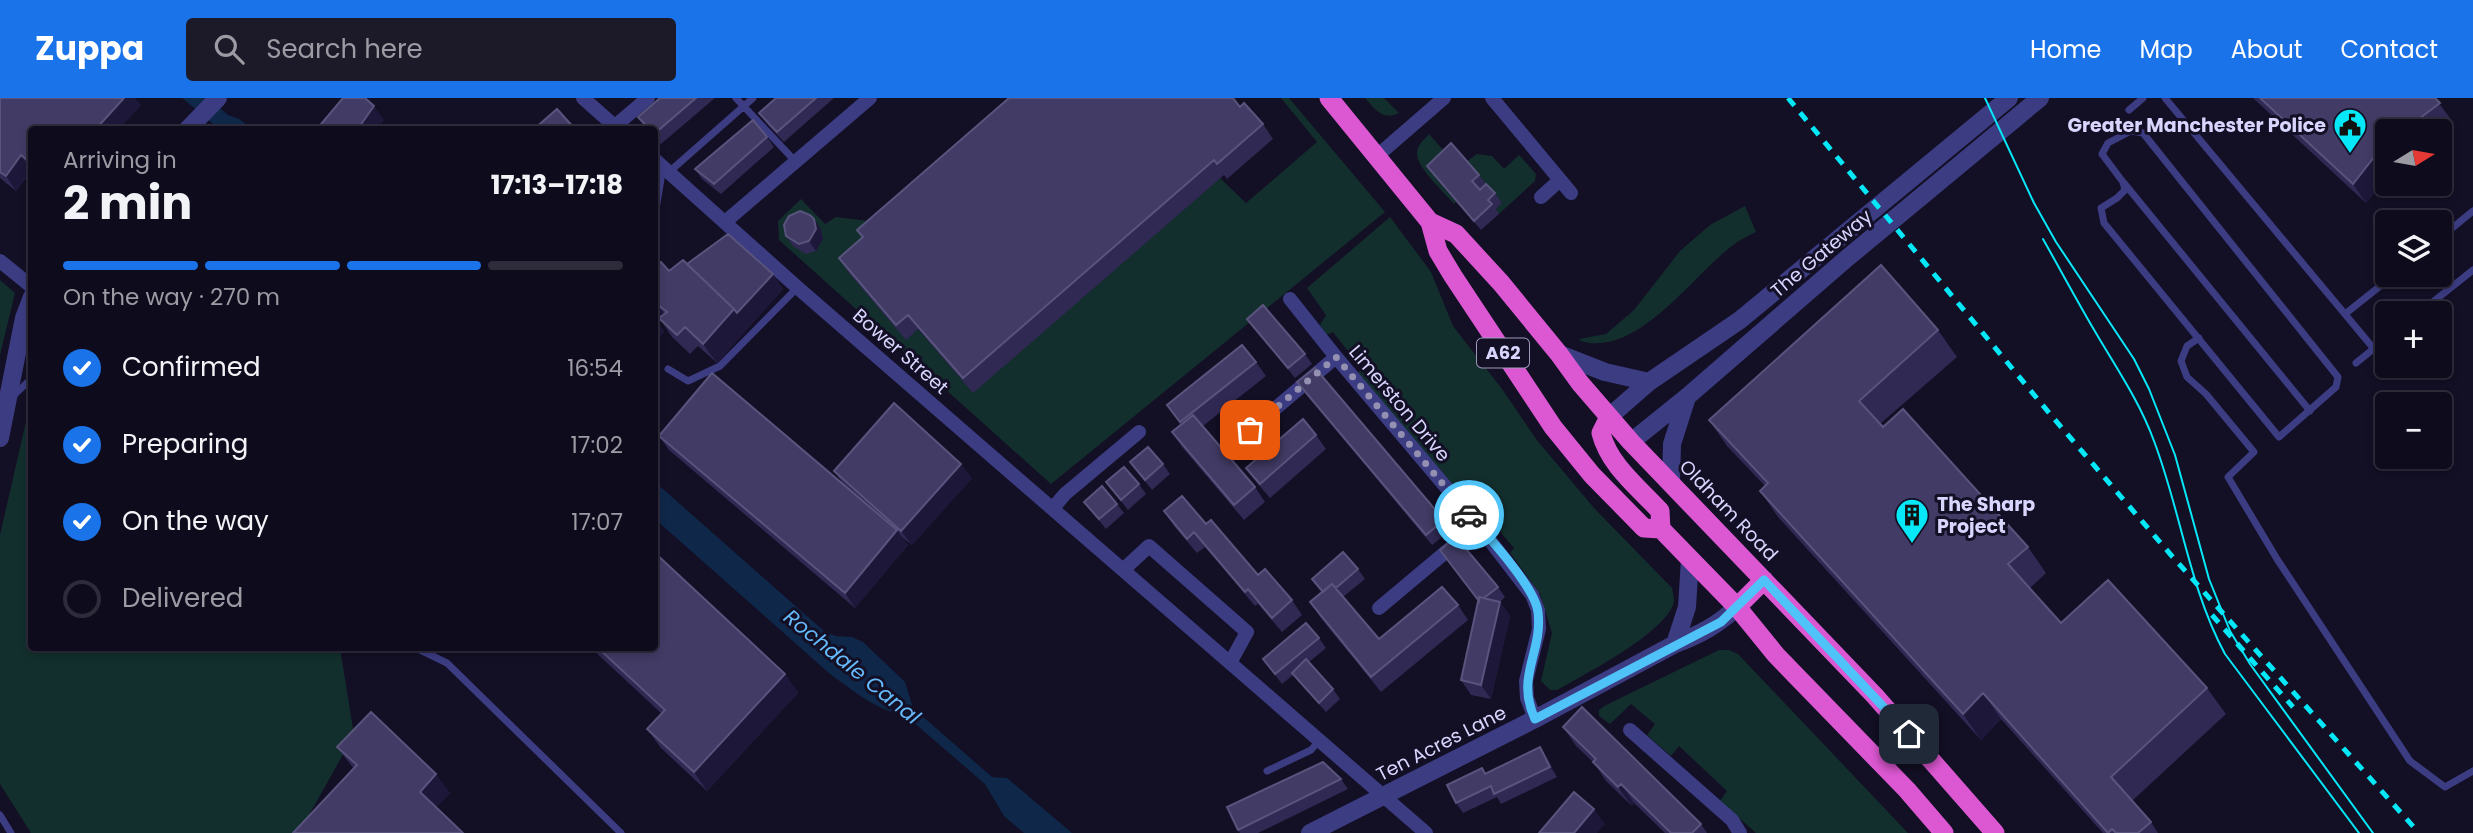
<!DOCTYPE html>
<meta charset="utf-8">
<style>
body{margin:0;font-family:Poppins,sans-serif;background:#1c1929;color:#f1f3f6;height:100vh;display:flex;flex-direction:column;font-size:26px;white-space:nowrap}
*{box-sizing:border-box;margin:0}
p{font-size:23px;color:#9b9ba3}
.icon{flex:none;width:38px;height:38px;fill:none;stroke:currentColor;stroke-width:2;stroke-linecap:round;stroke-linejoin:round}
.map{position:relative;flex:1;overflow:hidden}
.panel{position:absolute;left:28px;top:28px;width:630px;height:525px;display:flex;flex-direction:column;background:#0e0b1c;border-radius:7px;box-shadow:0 4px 10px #0003,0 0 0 2px #2e2b3b}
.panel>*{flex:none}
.needle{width:46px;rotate:79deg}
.fabs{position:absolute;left:2375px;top:21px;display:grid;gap:14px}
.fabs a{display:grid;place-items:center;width:77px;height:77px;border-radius:7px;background:#0e0b1c;box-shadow:0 4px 10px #0003,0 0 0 2px #2e2b3b;font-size:35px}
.pin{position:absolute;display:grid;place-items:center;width:60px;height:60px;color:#fff;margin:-30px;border-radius:14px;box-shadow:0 4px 10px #0006}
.courier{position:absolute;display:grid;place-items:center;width:70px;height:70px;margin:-35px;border:5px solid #4fc3f7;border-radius:50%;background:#fff;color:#222;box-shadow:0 2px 9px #0007}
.overview em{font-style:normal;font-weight:700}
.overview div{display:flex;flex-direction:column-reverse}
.overview{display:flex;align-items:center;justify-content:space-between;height:119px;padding:0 35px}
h1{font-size:46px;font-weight:700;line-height:52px}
.bar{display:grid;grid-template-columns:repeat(4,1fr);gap:10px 7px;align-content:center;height:84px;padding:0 35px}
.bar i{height:9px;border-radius:5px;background:#2e2b3b}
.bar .on{background:#1a73e8}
.bar p{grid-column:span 4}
ol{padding:0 35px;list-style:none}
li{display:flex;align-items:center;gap:21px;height:77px}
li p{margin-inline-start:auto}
li .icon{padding:7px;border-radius:50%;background:#1a73e8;color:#fff;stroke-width:4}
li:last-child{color:#9b9ba3}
li i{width:38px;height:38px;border:4px solid #2e2b3b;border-radius:50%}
header{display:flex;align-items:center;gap:42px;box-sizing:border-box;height:98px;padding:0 35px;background:#1a73e8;color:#fff}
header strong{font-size:33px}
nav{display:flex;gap:38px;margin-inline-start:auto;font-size:24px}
.search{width:490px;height:63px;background:#1c1929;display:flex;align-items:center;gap:18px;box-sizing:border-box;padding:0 24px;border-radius:7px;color:#9b9ba3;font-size:26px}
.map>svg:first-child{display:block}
.green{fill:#132f2d}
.water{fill:#0f2749}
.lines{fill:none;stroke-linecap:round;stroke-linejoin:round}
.service{stroke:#3c3c83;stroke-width:7}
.minor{stroke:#3c3c83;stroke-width:14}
.tertiary{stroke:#3c3c83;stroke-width:18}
.trunk{stroke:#dc58d2;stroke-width:19}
.tram{stroke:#06e7f8;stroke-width:2}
.rail{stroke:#06e7f8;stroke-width:5;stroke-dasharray:10 9;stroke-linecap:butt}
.wall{fill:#302953}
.shaded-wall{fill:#1d1739}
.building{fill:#423b65;stroke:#59547d;stroke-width:2}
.done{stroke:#9390b2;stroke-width:7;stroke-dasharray:0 12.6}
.route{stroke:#4fc3f7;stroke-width:9}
.labels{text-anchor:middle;stroke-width:6;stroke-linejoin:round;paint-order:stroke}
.shield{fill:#130f25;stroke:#9d9abd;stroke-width:2}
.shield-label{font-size:18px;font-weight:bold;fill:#d8d5fe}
.poi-label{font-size:19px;font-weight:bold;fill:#d8d5fe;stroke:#130f25;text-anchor:end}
.street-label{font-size:19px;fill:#d8d5fe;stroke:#130f25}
.water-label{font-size:21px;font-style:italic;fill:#65bafb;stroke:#130f25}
</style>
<header>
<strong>Zuppa</strong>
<div class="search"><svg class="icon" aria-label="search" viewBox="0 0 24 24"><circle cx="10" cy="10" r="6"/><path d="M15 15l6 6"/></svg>Search here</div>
<nav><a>Home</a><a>Map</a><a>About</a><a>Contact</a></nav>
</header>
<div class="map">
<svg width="2473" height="735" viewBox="0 0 2473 735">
<rect width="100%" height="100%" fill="#130f25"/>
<path class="green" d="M 1281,0 L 1289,0 L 1385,114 L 1051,386 L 779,142 L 778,123 L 801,101 L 825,126 L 836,119 L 868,123 L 878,137 L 918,231 L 973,294 L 1220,80 L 1246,105 L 1317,44 Z
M 1365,0 L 1384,0 L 1399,15 C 1382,23 1375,11 1365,0 Z
M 1429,36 L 1451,61 L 1434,78 L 1456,104 L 1454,106 C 1445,95 1416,69 1417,55 C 1417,47 1424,42 1429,36 Z
M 1477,56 L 1492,58 L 1504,71 L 1519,57 L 1536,76 L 1535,83 L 1499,116 L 1495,112 L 1502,105 L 1466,64 Z
M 1745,108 L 1756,134 C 1748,138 1739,142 1732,148 C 1693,177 1637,260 1581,243 L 1579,241 L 1606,236 L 1634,212 L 1680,153 L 1710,127 Z
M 1390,119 L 1431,174 L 1453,228 L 1502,291 L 1536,341 L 1594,410 L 1672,490 C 1673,496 1675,501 1673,507 C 1662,536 1586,576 1557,592 L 1550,592 L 1541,583 L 1552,535 L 1540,496 L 1510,455 L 1514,450 L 1471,400 L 1467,403 L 1358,275 L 1361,270 L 1333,234 L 1326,237 L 1320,227 L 1326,217 L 1307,190 Z
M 0,182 L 15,195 L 0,257 Z
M 31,315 L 32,550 L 340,550 L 354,637 L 299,735 L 31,735 L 0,686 L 0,437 L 27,319 Z
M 1719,552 L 1729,552 L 1738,556 L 1908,735 L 1756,735 L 1720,703 L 1727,693 L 1679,648 L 1671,658 L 1647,637 L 1655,626 L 1631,606 L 1610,626 L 1599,618 L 1599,612 L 1604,608 Z"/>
<path class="water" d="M 182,0 L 208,0 L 228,17 L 239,21 L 252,31 L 219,31 Z
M 655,384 L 825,534 L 836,538 L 852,539 L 863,544 L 905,584 L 913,610 L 992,679 L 1007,680 L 1072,735 L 1024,735 L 1004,718 L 985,686 L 905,617 C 877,613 852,592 830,576 L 655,421 Z"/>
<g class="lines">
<path class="service" d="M 736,0 L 795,63
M 2165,0 L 2374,251
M 2129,12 L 2143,0
M 2131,33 L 2143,35 L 2338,279 L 2336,289 L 2279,339 L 2104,125 L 2101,110 L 2117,100 L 2125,92 L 2123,84 L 2102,56 L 2108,45 Z
M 669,74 L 753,0
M 2124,85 L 2310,313
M 654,123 L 663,69
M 2440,140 L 2473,113
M 2419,215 L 2473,172
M 2345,216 L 2394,177
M 2199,240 L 2187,248 L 2181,263 L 2187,279 L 2206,296 L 2254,354 L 2228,379 L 2277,461 L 2410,663 L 2445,689 L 2473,673
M 2356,265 L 2387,240
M 668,271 L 688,283 L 720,268 L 797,190
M 12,299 L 32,280
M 416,550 L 447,565 L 621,735
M 1267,673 L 1311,652 L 1319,643
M 0,717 L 11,735"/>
<path class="minor" d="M 583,0 L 619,32
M 1492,0 L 1571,95
M 615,28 L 648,0
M 1377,58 L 1444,0
M 654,61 L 798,190 L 1426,735
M 1541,99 L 1560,82
M 725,124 L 870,0
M 0,163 L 32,189
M 1290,201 L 1336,259 L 1478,427 L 1532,497 L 1538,512 L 1539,531 L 1526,583 L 1527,600 L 1535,621
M 1250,332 L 1336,259
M 1053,410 L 1065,396 L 1139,334
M 1123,472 L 1149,448 L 1247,534 L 1230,565
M 1379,510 L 1478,427
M 1630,632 L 1732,722 L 1740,735"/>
<path class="tertiary" d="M 187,32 L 218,0
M 1559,256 L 1605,274 L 1649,284
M 1609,319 L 1649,284 L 1740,222 L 2009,0
M 0,340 L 24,220 L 32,199
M 1631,344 L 1688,298 L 1846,161 L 2040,0
M 1671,384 L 1672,346 L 1687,299
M 1675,546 L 1687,509 L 1690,461
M 1310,735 L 1535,621 L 1675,546 C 1699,537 1718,527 1737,509"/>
<path class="trunk" d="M 1329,0 L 1430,124 L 1438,153 L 1453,178 L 1553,329 L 1592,377 L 1644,430 L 1661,431 L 1737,509 L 1776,557 L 1907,692 L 1944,735
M 1430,124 L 1456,136 L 1501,185 L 1559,256 L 1580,285 L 1631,344 L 1875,598 L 1995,735
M 1609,319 L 1601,335 C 1609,367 1638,389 1660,413 L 1661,431
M 1737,509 L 1764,482"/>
<path class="tram" d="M 1985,0 L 2034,105 L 2056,144 L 2134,261 L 2149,291 L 2175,357 L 2209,481 L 2230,533 L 2250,566 L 2373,735
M 2043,141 C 2060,171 2076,201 2093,230 C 2115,268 2139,302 2154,343 C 2181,414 2189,489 2225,556 L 2359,735"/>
<path class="rail" d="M 1788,0 L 2050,316 L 2171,457 L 2419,735
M 2212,517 L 2293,609"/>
</g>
<path class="wall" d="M 0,0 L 141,7 L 118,32 L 32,32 L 32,72 L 16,93 L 0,80 Z
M 660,0 L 715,0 L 661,46 L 654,39 L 654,32 L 647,32 L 638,19 Z
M 776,0 L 834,0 L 784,44 L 766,25 L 759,15 Z
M 2253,0 L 2435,0 L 2453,24 L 2440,34 L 2440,33 L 2387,33 L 2387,79 L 2366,105 Z
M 1240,9 L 1263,26 L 1273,41 L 1227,81 L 1224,77 L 973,295 L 918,231 L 906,242 L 849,175 L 839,160 L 863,140 L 857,132 Z
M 767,39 L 774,49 L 721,96 L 702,81 L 695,71 Z
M 1427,68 L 1479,77 L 1486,86 L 1495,95 L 1502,105 L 1496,111 L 1499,116 L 1481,132 L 1434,78 Z
M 821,131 L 823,141 L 816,153 L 806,156 L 793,148 L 786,138 Z
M 687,166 L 773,176 L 783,191 L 717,265 L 698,248 L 690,256 L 672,239 L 662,224 L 656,221 L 664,234 L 654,245 L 654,169 L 669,173 Z
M 1247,221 L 1305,256 L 1312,266 L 1295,280 Z
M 1938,232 L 1957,259 L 1880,326 L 2028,449 L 2046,475 L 2030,490 L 2061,525 L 2207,590 L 2226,616 L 2132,703 L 2151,724 L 2158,735 L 2103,735 L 2001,621 L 1981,642 L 1778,419 L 1760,393 L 1765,388 L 1727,348 L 1709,322 Z
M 1256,264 L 1266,278 L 1203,328 L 1255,389 L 1265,404 L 1244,422 L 1182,349 L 1172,334 L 1181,327 L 1167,307 Z
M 1297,284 L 1444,422 L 1451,432 L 1432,447 L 1304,294 Z
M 654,335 L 659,345 L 654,346 Z
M 1316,337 L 1326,351 L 1270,400 L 1257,385 L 1246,370 Z
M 659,338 L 843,386 L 834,373 L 972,380 L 912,447 L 902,439 L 908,447 L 855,510 L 669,352 Z
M 1130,364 L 1163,366 L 1170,376 L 1152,392 Z
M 1106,384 L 1139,386 L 1146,396 L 1128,412 Z
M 1084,404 L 1117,406 L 1124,415 L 1106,431 Z
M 1164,413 L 1206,426 L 1258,477 L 1292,502 L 1302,517 L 1282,534 L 1258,506 L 1255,508 L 1205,449 L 1197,455 L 1174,428 Z
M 1358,471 L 1365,481 L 1343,499 L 1379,541 L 1458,507 L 1468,522 L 1381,594 L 1320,519 L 1310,504 L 1322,494 L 1312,481 Z
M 1498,489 L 1505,499 L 1500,504 L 1510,518 L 1491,601 L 1471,597 L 1461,582 L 1478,504 Z
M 1319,540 L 1326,550 L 1309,564 L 1333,591 L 1340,601 L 1326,614 L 1299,584 L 1293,577 L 1282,586 L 1263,561 Z
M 591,550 L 654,550 L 785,576 L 798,595 L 707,693 L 661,650 L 647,631 L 662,616 Z
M 1563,629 L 1701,726 L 1707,735 L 1665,735 L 1634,705 L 1632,708 L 1606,683 L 1594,665 L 1576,648 Z
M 337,649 L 450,695 L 436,709 L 354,671 Z
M 1547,659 L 1557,679 L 1501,706 L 1497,699 L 1463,715 L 1456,705 L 1482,670 L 1486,676 Z
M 1341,681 L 1348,691 L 1258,735 L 1240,735 L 1238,732 Z"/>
<path class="shaded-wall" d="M 124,0 L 135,0 L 141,7 L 118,32 L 95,32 Z
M 374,8 L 384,22 L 378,32 L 357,32 Z
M 2382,49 L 2387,56 L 2387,79 L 2366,105 L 2353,86 Z
M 21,57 L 31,72 L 16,93 L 6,78 Z
M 814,121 L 821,131 L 823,141 L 816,153 L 809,143 Z
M 773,176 L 783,191 L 717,265 L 703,246 L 734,211 Z
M 657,206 L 670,224 L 667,227 L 654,209 Z
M 654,219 L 664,234 L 654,245 Z
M 961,366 L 972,380 L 912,447 L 901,433 Z
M 897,432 L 908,447 L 855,510 L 845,495 Z
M 1500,504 L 1510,518 L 1491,601 L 1481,587 Z
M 785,576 L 798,595 L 707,693 L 694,674 Z
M 1983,595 L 2001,621 L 1981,642 L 1963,616 Z
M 1540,649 L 1547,659 L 1557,679 L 1550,669 Z
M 436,676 L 450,695 L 433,713 L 420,694 Z
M 1621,686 L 1634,705 L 1632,708 L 1618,689 Z
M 1594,711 L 1605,726 L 1597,735 L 1574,735 Z"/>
<path class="building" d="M 0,0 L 124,0 L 95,32 L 32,32 L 32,66 L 21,57 L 6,78 L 0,74 Z
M 343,0 L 365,0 L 374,8 L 357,32 L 316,32 Z
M 660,0 L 696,0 L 654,36 L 654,32 L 650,32 L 638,19 Z
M 776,0 L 816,0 L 777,34 L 759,15 Z
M 1009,0 L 1233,0 L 1240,9 L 1244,5 L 1263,26 L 1217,66 L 1214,62 L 963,280 L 908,217 L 896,227 L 839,160 L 863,139 L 857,132 Z
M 2260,0 L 2435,0 L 2440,5 L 2403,33 L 2387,33 L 2387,46 L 2382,49 L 2353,86 Z
M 557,11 L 576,32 L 533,32 Z
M 753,22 L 767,39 L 714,86 L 695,71 Z
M 1451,45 L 1479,77 L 1472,83 L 1480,92 L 1486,86 L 1495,95 L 1488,102 L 1492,106 L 1474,123 L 1427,68 Z
M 800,113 L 810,117 L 814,121 L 816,131 L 809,143 L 799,146 L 786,138 L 784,127 L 789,118 Z
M 728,136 L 773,176 L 737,215 L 734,211 L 687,166 Z
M 683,162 L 734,211 L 703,246 L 685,229 L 677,237 L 659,220 L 667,214 L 657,206 L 654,208 L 654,169 L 661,164 L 669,173 Z
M 1881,167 L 1938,232 L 1859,303 L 1883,329 L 1903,311 L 2028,449 L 2008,466 L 2061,525 L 2108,482 L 2207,590 L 2111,679 L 2151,724 L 2138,735 L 2116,735 L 2112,731 L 2108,735 L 1983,595 L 1963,616 L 1760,393 L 1768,385 L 1709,322 Z
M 1263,207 L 1305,256 L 1288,270 L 1247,221 Z
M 1242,247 L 1256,264 L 1180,324 L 1167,307 Z
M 1315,270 L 1444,422 L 1426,437 L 1297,284 Z
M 712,275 L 897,432 L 845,495 L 659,338 Z
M 894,305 L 961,366 L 901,433 L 834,373 Z
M 1193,317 L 1255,389 L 1234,407 L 1172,334 Z
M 1303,321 L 1316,337 L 1260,386 L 1246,370 Z
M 1148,349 L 1163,366 L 1145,382 L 1130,364 Z
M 1124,369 L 1139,386 L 1121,402 L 1106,384 Z
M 1102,388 L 1117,406 L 1099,421 L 1084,404 Z
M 1182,398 L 1206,426 L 1211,422 L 1258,477 L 1265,471 L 1292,502 L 1272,520 L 1248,491 L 1245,494 L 1194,434 L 1187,441 L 1164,413 Z
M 1456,439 L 1498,489 L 1484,500 L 1479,499 L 1479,503 L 1440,452 Z
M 654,454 L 785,576 L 694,674 L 647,631 L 665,612 L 598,550 L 654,550 Z
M 1343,454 L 1358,471 L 1336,490 L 1332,486 L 1323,494 L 1312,481 Z
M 1332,486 L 1379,541 L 1442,489 L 1458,507 L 1371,579 L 1310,504 Z
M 1479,499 L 1500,504 L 1481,587 L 1461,582 Z
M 1306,525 L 1319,540 L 1275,576 L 1263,561 Z
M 1306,561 L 1333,591 L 1319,605 L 1292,575 Z
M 1582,609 L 1701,726 L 1692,735 L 1671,735 L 1621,686 L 1618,689 L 1593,664 L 1596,661 L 1563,629 Z
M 371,614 L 436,676 L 420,694 L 463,735 L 293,735 L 357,667 L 337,649 Z
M 1540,649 L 1550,669 L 1494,696 L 1491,688 L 1456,705 L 1447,687 L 1482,670 L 1485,676 Z
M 1323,664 L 1341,681 L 1238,732 L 1227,709 Z
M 1574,694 L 1594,711 L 1574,735 L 1539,735 Z"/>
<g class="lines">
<path class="done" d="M 1250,332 L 1336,259 L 1469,417"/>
<path class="route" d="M 1469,417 C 1487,437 1535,489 1538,514 C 1543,555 1515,578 1535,621 L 1721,524 L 1764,482 L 1909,636"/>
</g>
<defs>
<symbol id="civic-pin" viewBox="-11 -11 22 30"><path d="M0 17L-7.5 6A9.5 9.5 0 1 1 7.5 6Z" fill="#06e7f8" stroke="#130f25"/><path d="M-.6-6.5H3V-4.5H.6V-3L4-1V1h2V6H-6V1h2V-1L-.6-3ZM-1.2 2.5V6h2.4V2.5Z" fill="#111"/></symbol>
<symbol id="building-pin" viewBox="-11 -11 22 30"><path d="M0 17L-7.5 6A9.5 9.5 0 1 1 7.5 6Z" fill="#06e7f8" stroke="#130f25"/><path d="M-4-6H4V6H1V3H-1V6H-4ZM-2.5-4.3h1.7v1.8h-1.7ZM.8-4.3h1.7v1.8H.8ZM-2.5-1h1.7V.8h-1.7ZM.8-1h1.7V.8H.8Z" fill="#111"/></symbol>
</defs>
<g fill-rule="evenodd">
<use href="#civic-pin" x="2331" y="8" width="38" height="52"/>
<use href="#building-pin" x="1893" y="398" width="38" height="52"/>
</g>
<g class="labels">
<rect class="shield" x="1477" y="240.5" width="52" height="29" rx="5"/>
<g class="shield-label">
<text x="1503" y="261">A62</text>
</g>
<g class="poi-label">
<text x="2326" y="34">Greater Manchester Police</text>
<text x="1937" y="413" text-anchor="start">The Sharp<tspan x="1937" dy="22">Project</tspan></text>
</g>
<g class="street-label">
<text transform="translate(1821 155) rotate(-40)" y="7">The Gateway</text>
<text transform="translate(901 253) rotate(41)" y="7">Bower Street</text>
<text transform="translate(1400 305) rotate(50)" y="7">Limerston Drive</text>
<text transform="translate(1729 412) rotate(46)" y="7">Oldham Road</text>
<text transform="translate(1441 645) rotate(-27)" y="7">Ten Acres Lane</text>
</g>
<g class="water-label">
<text transform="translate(852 569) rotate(39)" y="7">Rochdale Canal</text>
</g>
</g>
</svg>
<div class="fabs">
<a><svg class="needle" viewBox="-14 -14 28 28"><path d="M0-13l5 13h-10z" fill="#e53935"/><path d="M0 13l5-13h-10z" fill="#9b9ba3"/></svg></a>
<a><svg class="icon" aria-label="layers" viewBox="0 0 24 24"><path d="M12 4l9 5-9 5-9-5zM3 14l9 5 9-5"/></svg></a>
<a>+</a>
<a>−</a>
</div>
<div class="pin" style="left:1250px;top:332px;background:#ea580c"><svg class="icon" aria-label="bag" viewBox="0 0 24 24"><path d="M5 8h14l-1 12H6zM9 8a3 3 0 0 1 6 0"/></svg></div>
<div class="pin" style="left:1909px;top:636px;background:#1f2937"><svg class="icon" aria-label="home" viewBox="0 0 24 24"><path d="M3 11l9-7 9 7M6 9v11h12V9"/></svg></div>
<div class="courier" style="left:1469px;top:417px"><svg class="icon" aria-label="car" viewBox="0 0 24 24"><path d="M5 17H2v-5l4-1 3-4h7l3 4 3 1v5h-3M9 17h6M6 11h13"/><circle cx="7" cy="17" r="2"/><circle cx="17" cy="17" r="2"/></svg></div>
<section class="panel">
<div class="overview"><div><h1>2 min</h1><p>Arriving in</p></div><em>17:13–17:18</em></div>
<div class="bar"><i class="on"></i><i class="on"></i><i class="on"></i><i></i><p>On the way · 270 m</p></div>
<ol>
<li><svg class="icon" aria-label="check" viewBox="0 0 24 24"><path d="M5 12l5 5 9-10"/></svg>Confirmed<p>16:54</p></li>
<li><svg class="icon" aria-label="check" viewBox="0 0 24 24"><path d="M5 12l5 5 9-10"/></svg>Preparing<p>17:02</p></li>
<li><svg class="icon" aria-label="check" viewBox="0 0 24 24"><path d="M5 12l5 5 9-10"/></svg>On the way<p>17:07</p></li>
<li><i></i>Delivered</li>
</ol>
</section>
</div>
